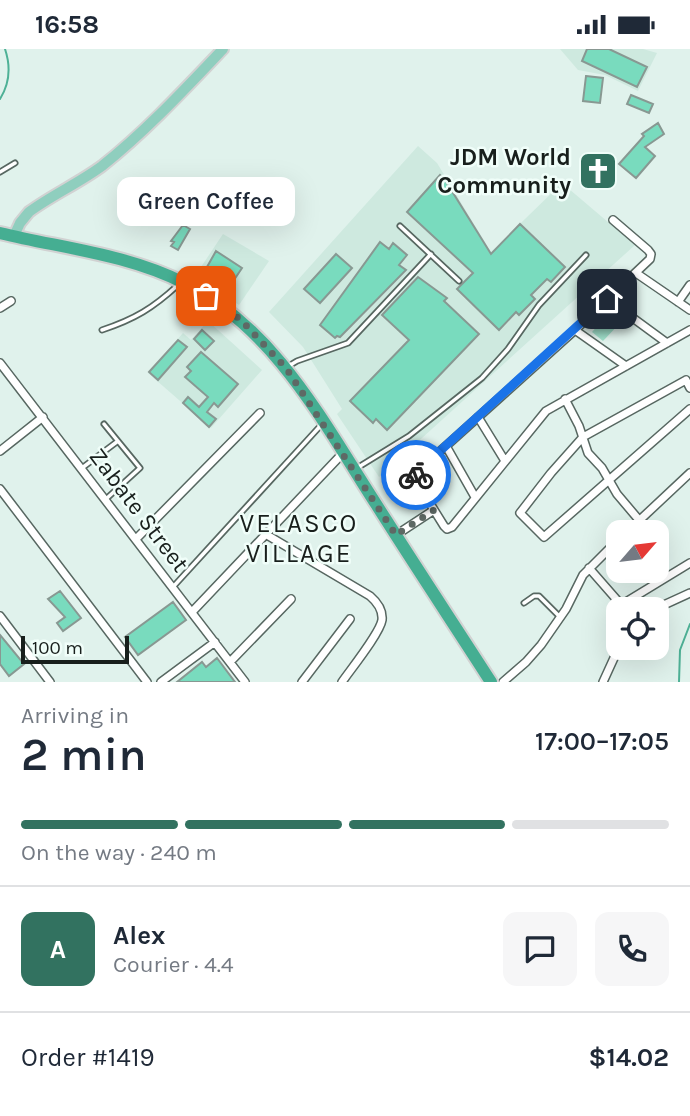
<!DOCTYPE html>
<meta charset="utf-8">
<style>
body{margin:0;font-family:Karla,sans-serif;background:#f6f6f7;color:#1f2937;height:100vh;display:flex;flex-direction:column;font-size:26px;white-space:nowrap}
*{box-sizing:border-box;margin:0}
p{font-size:23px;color:#747a83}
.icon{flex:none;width:38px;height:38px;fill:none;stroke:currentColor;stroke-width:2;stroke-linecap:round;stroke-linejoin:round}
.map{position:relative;height:633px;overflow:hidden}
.sheet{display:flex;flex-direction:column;background:#fff;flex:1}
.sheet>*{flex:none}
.needle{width:46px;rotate:62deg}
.tools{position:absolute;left:606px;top:471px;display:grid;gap:14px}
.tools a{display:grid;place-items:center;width:63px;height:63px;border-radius:14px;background:#fff;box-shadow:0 7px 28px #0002;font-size:35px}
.scale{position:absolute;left:21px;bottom:18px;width:108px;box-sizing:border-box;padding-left:7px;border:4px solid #181f1c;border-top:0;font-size:19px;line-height:24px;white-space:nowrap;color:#181f1c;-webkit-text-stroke:5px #f0fef9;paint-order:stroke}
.pin{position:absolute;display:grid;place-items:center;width:60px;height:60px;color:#fff;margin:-30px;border-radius:14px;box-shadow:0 4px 10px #0006}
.courier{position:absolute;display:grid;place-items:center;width:70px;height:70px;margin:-35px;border:5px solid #1a73e8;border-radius:50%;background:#fff;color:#222;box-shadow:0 2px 9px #0007}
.bubble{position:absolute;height:49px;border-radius:14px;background:#fff;box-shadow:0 7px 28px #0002;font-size:23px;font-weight:600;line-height:49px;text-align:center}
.summary em{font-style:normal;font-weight:600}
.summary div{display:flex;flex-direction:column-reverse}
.summary{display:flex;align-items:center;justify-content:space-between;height:119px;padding:0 21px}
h1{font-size:46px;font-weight:600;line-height:52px}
.bar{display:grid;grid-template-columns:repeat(4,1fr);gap:10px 7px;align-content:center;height:84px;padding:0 21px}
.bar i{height:9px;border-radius:5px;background:#e0e1e3}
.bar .selected{background:#327260}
.bar p{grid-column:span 4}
.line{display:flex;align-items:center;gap:18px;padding:0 21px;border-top:2px solid #e0e1e3}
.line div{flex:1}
.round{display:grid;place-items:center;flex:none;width:74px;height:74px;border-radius:14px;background:#f6f6f7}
.status{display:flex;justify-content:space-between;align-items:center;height:49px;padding:0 35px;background:#fff;direction:ltr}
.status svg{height:19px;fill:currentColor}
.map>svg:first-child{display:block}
.built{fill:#cee9df}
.green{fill:#9fdfca}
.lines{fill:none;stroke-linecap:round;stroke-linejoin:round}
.stream{stroke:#4eb196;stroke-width:2}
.building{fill:#79dbbe;stroke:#889892;stroke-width:2}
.lane-casing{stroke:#576761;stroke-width:7}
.street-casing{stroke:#576761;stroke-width:10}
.primary-casing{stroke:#d1d2d2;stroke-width:14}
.highway-casing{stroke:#d1d2d2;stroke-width:16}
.lane{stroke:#fff;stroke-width:3.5}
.street{stroke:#fff;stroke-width:7}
.primary{stroke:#8fcebe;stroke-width:10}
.highway{stroke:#45ae92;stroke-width:12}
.done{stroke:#5e6965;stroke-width:7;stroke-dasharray:0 12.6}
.route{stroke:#1a73e8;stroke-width:9}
.labels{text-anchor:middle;stroke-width:5;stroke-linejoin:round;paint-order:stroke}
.poi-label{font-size:24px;font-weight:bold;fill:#181f1c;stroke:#f0fef9;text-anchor:end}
.street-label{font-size:24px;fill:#181f1c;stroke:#f0fef9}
.neighbourhood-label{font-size:26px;letter-spacing:2px;fill:#181f1c;stroke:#f0fef9}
</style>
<div class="status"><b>16:58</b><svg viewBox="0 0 49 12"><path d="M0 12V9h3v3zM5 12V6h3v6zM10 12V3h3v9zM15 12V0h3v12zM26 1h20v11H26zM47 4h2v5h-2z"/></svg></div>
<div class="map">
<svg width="690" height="633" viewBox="0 0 690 633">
<rect width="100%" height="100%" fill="#e0f2ec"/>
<path class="built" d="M 560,0 L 643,0 L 657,4 L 638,42 L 605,26 L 578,21 Z
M 418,97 L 437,114 L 491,203 L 562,134 L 635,196 L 379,428 L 337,365 L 342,360 L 303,298 L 269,263 Z
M 223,185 L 269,212 L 239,256 L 195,227 Z
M 208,272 L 262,321 L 211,379 L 148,324 L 183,284 L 191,291 Z"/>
<path class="green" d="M 611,262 L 622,272 L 603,292 L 592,283 Z"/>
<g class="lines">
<path class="stream" d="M 0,50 C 10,34 11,18 5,0
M 679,633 L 680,601 L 690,575"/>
</g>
<path class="building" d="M 587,0 L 609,0 L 647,18 L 637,38 L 582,12 Z
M 586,27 L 603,29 L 600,54 L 583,52 Z
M 631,46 L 653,55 L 649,64 L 627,55 Z
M 658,74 L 664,85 L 645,98 L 655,107 L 636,129 L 619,115 L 644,87 L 642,85 Z
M 596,108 L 612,123 L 600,137 L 583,123 Z
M 440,126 L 445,131 L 491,205 L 520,175 L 565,218 L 551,233 L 547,230 L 531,246 L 535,250 L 519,266 L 516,263 L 499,281 L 457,240 L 473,224 L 407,163 Z
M 183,176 L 190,180 L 178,201 L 171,197 L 174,193 L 171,192 Z
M 380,193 L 389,200 L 393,194 L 407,206 L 399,216 L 406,221 L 340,288 L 337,287 L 335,289 L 320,276 Z
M 216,202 L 242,219 L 232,234 L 207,218 Z
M 336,205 L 352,219 L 320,254 L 304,240 Z
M 418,228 L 447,249 L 444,252 L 479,285 L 387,381 L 376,370 L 373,374 L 350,352 L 409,291 L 382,266 Z
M 202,281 L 214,292 L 205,301 L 194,290 Z
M 178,291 L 187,298 L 158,331 L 149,323 Z
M 201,303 L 238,335 L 218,358 L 214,354 L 207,363 L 216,370 L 209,378 L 183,354 L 188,348 L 199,358 L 208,348 L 185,328 L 191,322 L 187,318 Z
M 60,542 L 81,569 L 63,582 L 57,574 L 65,568 L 48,550 Z
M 173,553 L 186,571 L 138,606 L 125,588 Z
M 0,586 L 24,615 L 9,627 L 0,615 Z
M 217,609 L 235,633 L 177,633 L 202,613 L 206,618 Z"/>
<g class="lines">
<defs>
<path id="lane" d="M 0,123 L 15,114
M 400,177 L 459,232
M 102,281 C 135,270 153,259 178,236
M 287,318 L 297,312 L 348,294 L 431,205
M 104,375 L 140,419 L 106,450
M 82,419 L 118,392
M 357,419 L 409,387 L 482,329 L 508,300 L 539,256 L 586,206
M 173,538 L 323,374
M 524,554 L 534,547 L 539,547 L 560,568"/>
<path id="street" d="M 613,171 L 648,201 L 651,205 L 650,210 L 575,281 L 417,423 L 416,432 L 444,477 L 447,480 L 452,478 L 546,362 L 690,281
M 636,224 L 690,261
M 607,250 L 667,294
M 678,253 L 690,236
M 0,259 L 11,252
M 575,281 L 626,317
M 0,314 L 245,633
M 690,339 L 686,331 L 583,388 L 551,424 L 520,464 L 544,488 L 690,360
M 565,350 L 579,377 L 588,404 L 602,419 L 617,445 L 639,471
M 478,368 L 505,412
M 446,397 L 475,448
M 0,402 L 43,368
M 0,440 L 147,633
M 627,483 L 690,424
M 267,486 L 370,547 C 377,553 383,561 382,571 C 380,584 351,620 342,633
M 396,486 L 434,461
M 136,490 L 260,364
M 589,519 L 624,559
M 621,556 L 690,514
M 655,560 L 690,544
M 192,563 L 343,404
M 0,567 L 50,633
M 230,613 L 291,550
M 161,633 L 215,593
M 302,633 L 350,570
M 503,633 L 526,613 L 541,596 L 566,560 L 583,526 L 618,491
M 603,633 L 619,598"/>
<path id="primary" d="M 14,187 L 20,174 L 29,163 C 52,146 79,134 102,117 C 146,82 184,41 223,0"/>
<path id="highway" d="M 0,184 C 61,199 127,205 184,234 C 275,279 323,373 376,455 C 414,515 453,574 491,633"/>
</defs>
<use href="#lane" class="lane-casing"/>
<use href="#street" class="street-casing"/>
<use href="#primary" class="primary-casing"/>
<use href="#highway" class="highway-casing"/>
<use href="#lane" class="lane"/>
<use href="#street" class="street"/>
<use href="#primary" class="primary"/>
<use href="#highway" class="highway"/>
</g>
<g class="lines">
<path class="done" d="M 206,247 L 240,270 L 286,319 L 396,486 L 434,461 L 416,432 L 416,426"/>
<path class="route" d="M 416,426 L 419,421 L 607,250"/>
</g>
<defs>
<symbol id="church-square" viewBox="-11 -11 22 22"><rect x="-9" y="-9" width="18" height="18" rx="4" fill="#327260" stroke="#f0fef9"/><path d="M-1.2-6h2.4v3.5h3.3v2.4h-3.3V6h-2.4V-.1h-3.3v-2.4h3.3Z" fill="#fff"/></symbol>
</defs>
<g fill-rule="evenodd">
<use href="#church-square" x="576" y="100" width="44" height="44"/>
</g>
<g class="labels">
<g class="poi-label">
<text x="571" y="116">JDM World<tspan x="571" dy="28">Community</tspan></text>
</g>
<g class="street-label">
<text transform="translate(139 461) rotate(53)" y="8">Zabate Street</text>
</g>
<g class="neighbourhood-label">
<text x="299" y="483">VELASCO<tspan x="299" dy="30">VILLAGE</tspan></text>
</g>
</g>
</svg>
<div class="tools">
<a><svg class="needle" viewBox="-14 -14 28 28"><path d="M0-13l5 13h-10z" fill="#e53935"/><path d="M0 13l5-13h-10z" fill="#747a83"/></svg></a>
<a><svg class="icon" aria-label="locate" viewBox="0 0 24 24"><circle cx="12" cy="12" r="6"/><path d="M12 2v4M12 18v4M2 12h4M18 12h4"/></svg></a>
</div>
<div class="scale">100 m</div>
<div class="pin" style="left:206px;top:247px;background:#ea580c"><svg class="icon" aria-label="bag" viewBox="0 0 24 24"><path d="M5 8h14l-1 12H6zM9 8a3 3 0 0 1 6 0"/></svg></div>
<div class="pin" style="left:607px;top:250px;background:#1f2937"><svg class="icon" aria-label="home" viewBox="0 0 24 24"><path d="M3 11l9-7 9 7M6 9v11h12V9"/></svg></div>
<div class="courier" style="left:416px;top:426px"><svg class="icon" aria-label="bike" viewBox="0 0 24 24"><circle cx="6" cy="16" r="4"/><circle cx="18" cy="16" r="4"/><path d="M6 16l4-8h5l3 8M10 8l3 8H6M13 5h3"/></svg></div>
<div class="bubble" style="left:117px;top:128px;width:178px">Green Coffee</div>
</div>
<section class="sheet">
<div class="summary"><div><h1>2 min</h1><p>Arriving in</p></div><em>17:00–17:05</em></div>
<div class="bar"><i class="selected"></i><i class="selected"></i><i class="selected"></i><i></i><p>On the way · 240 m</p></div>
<div class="line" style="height:126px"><b class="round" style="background:#327260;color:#fff">A</b><div><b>Alex</b><p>Courier · 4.4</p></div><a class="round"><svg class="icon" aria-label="chat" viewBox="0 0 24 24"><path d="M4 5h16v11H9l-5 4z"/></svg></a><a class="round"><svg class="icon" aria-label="phone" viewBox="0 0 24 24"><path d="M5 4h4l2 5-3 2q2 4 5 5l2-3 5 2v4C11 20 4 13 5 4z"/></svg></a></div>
<div class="line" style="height:91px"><div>Order #1419</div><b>$14.02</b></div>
</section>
